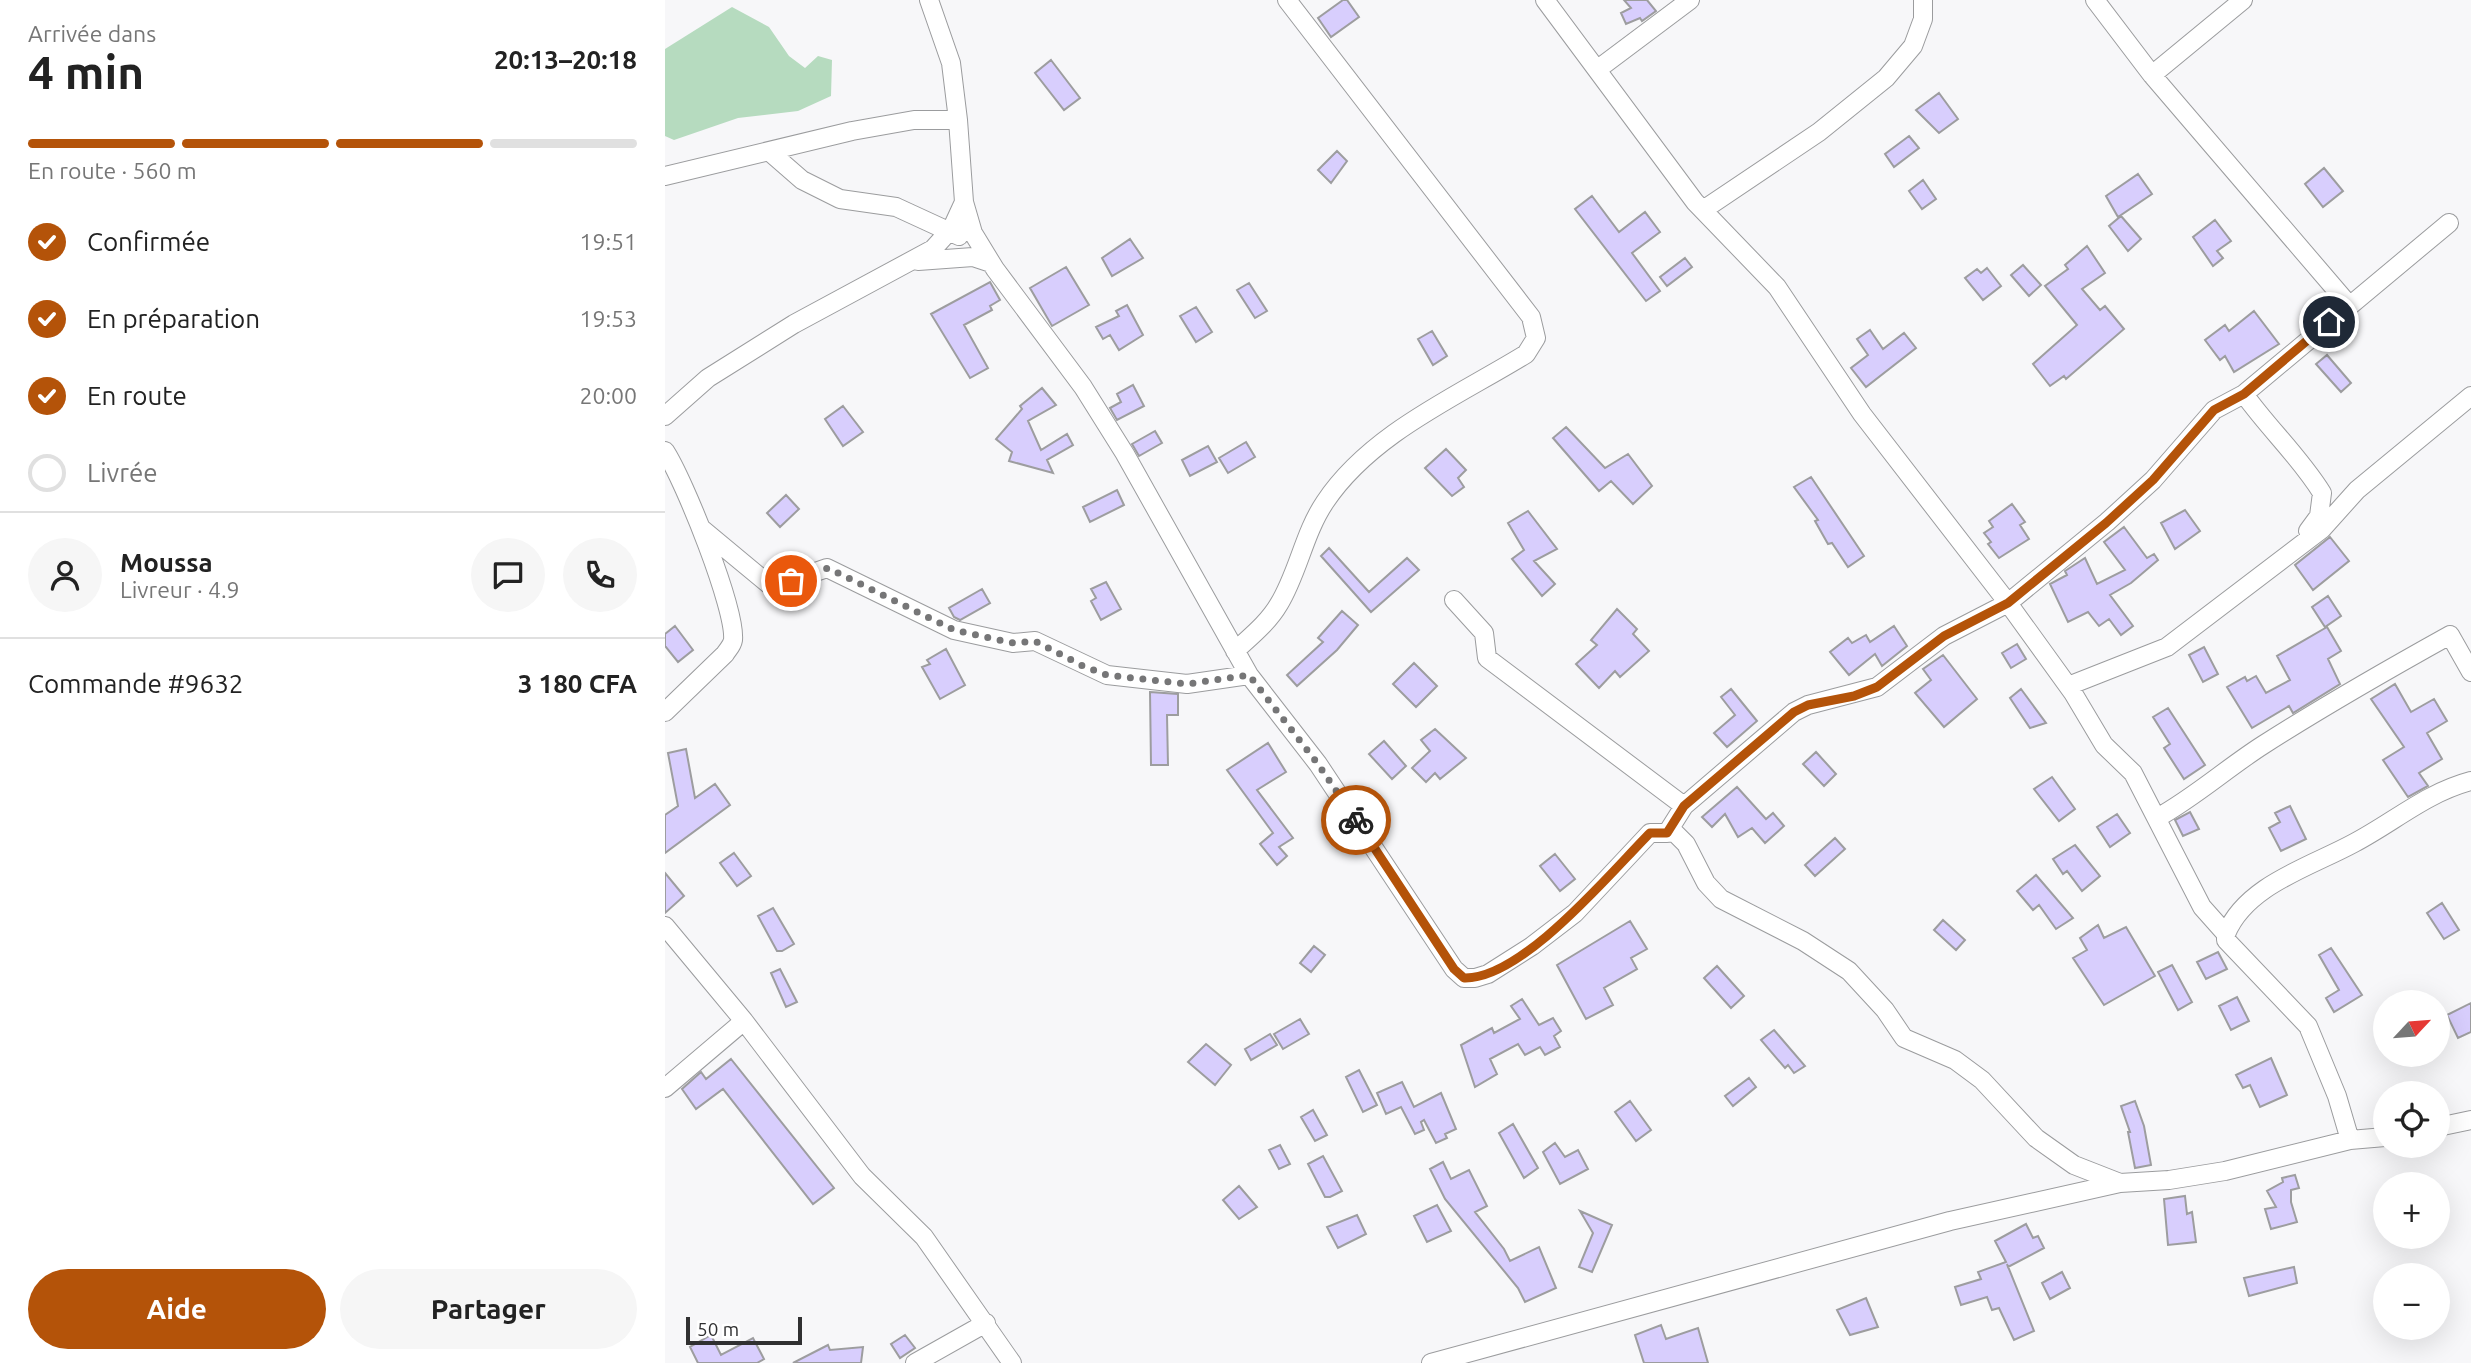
<!DOCTYPE html>
<html lang="fr">
<meta charset="utf-8">
<style>
body{margin:0;font-family:Ubuntu,sans-serif;background:#f6f6f6;color:#222;height:100vh;display:flex;flex-direction:column;font-size:26px;white-space:nowrap}
*{box-sizing:border-box;margin:0}
p{font-size:23px;color:#767676}
.icon{flex:none;width:38px;height:38px;fill:none;stroke:currentColor;stroke-width:2;stroke-linecap:round;stroke-linejoin:round}
.map{position:relative;flex:1;overflow:hidden}
.sheet{display:flex;flex-direction:column;background:#fff;width:665px}
.sheet>*{flex:none}
.needle{width:46px;rotate:64deg}
.fabs{position:absolute;left:1708px;top:990px;display:grid;gap:14px}
.fabs a{display:grid;place-items:center;width:77px;height:77px;border-radius:50%;background:#fff;box-shadow:0 7px 28px #0002;font-size:35px}
.scale{position:absolute;left:21px;bottom:18px;width:116px;box-sizing:border-box;padding-left:7px;border:4px solid #303031;border-top:0;font-size:19px;line-height:24px;white-space:nowrap;color:#303031;-webkit-text-stroke:5px #fff;paint-order:stroke}
.pin{position:absolute;display:grid;place-items:center;width:60px;height:60px;color:#fff;margin:-30px;border:4px solid #fff;border-radius:50%;box-shadow:0 2px 7px #0007}
.courier{position:absolute;display:grid;place-items:center;width:70px;height:70px;margin:-35px;border:5px solid #b45309;border-radius:50%;background:#fff;color:#222;box-shadow:0 2px 9px #0007}
.overview em{font-style:normal;font-weight:600}
.overview div{display:flex;flex-direction:column-reverse}
.overview{display:flex;align-items:center;justify-content:space-between;height:119px;padding:0 28px}
h1{font-size:46px;font-weight:600;line-height:52px}
.bar{display:grid;grid-template-columns:repeat(4,1fr);gap:10px 7px;align-content:center;height:84px;padding:0 28px}
.bar i{height:9px;border-radius:5px;background:#e0e0e0}
.bar .selected{background:#b45309}
.bar p{grid-column:span 4}
.line{display:flex;align-items:center;gap:18px;padding:0 28px;border-top:2px solid #e0e0e0}
.line div{flex:1}
.round{display:grid;place-items:center;flex:none;width:74px;height:74px;border-radius:37px;background:#f6f6f6}
ol{padding:0 28px;list-style:none}
li{display:flex;align-items:center;gap:21px;height:77px}
li p{margin-inline-start:auto}
li .icon{padding:7px;border-radius:50%;background:#b45309;color:#fff;stroke-width:4}
li:last-child{color:#767676}
li i{width:38px;height:38px;border:4px solid #e0e0e0;border-radius:50%}
.button{display:flex;gap:14px;margin-top:auto;padding:14px 28px}
.button a{flex:1;height:80px;border-radius:42px;background:#b45309;color:#fff;font-size:28px;font-weight:600;line-height:80px;text-align:center}
.button a+a{background:#f6f6f6;color:#222}
main{display:flex;flex:1;min-height:0}
.map>svg:first-child{display:block}
.green{fill:#b6dbbf}
.building{fill:#d8cefd;stroke:#9d9d9f;stroke-width:2}
.lines{fill:none;stroke-linecap:round;stroke-linejoin:round}
.minor-casing{stroke:#9b9c9e;stroke-width:20}
.minor{stroke:#fff;stroke-width:18}
.done{stroke:#767677;stroke-width:7;stroke-dasharray:0 12.6}
.route{stroke:#b45309;stroke-width:9}
</style>
<main>
<section class="sheet">
<div class="overview"><div><h1>4 min</h1><p>Arrivée dans</p></div><em>20:13–20:18</em></div>
<div class="bar"><i class="selected"></i><i class="selected"></i><i class="selected"></i><i></i><p>En route · 560 m</p></div>
<ol>
<li><svg class="icon" aria-label="check" viewBox="0 0 24 24"><path d="M5 12l5 5 9-10"/></svg>Confirmée<p>19:51</p></li>
<li><svg class="icon" aria-label="check" viewBox="0 0 24 24"><path d="M5 12l5 5 9-10"/></svg>En préparation<p>19:53</p></li>
<li><svg class="icon" aria-label="check" viewBox="0 0 24 24"><path d="M5 12l5 5 9-10"/></svg>En route<p>20:00</p></li>
<li><i></i>Livrée</li>
</ol>
<div class="line" style="height:126px"><a class="round"><svg class="icon" aria-label="person" viewBox="0 0 24 24"><circle cx="12" cy="8" r="4"/><path d="M4 21q1-7 8-7t8 7"/></svg></a><div><b>Moussa</b><p>Livreur · 4.9</p></div><a class="round"><svg class="icon" aria-label="chat" viewBox="0 0 24 24"><path d="M4 5h16v11H9l-5 4z"/></svg></a><a class="round"><svg class="icon" aria-label="phone" viewBox="0 0 24 24"><path d="M5 4h4l2 5-3 2q2 4 5 5l2-3 5 2v4C11 20 4 13 5 4z"/></svg></a></div>
<div class="line" style="height:91px"><div>Commande #9632</div><b>3 180 CFA</b></div>
<div class="button"><a>Aide</a><a>Partager</a></div>
</section>
<div class="map">
<svg width="1806" height="1363" viewBox="0 0 1806 1363">
<rect width="100%" height="100%" fill="#f7f7f9"/>
<path class="green" d="M 67,7 L 104,27 L 124,56 L 140,68 L 153,56 L 167,60 L 166,96 L 133,111 L 73,118 L 9,140 L 0,136 L 0,49 Z"/>
<path class="building" d="M 678,0 L 682,0 L 694,17 L 666,37 L 653,18 Z
M 959,0 L 982,0 L 991,11 L 977,21 L 975,18 L 961,24 L 956,13 L 966,8 Z
M 386,60 L 415,98 L 399,110 L 370,73 Z
M 1274,93 L 1293,119 L 1274,133 L 1251,110 Z
M 1244,136 L 1254,148 L 1229,167 L 1220,154 Z
M 672,151 L 682,161 L 666,183 L 653,170 Z
M 1659,168 L 1678,191 L 1658,207 L 1640,184 Z
M 1473,174 L 1487,194 L 1453,217 L 1441,196 Z
M 1258,180 L 1271,199 L 1257,209 L 1244,191 Z
M 927,196 L 954,232 L 980,212 L 995,232 L 967,253 L 995,291 L 981,301 L 910,209 Z
M 1456,216 L 1476,239 L 1463,251 L 1444,226 Z
M 1550,220 L 1566,241 L 1552,251 L 1558,258 L 1548,266 L 1528,237 Z
M 465,239 L 478,258 L 447,276 L 437,258 Z
M 1422,246 L 1440,273 L 1417,289 L 1435,310 L 1440,306 L 1459,329 L 1401,379 L 1399,376 L 1385,386 L 1368,364 L 1412,325 L 1380,286 L 1403,269 L 1400,265 Z
M 1020,258 L 1027,267 L 1002,286 L 995,277 Z
M 1358,265 L 1376,285 L 1364,296 L 1346,275 Z
M 401,267 L 424,305 L 387,326 L 365,288 Z
M 1322,268 L 1336,286 L 1318,300 L 1300,278 L 1312,269 L 1316,273 Z
M 325,282 L 335,300 L 325,306 L 327,310 L 299,325 L 323,368 L 305,378 L 266,314 Z
M 584,283 L 602,311 L 590,318 L 572,290 Z
M 462,305 L 478,335 L 454,350 L 445,335 L 438,339 L 431,327 L 454,316 L 451,311 Z
M 531,307 L 547,332 L 531,342 L 515,316 Z
M 1589,311 L 1614,344 L 1569,372 L 1560,356 L 1555,360 L 1540,340 L 1560,325 L 1564,331 Z
M 1205,330 L 1218,349 L 1239,333 L 1251,348 L 1201,387 L 1186,368 L 1203,355 L 1192,339 Z
M 767,331 L 782,356 L 768,365 L 753,339 Z
M 1662,355 L 1686,383 L 1676,392 L 1651,364 Z
M 468,385 L 479,406 L 452,420 L 445,408 L 456,402 L 452,394 Z
M 377,388 L 391,405 L 363,421 L 376,450 L 402,434 L 408,445 L 382,460 L 388,473 L 344,461 L 347,452 L 331,439 L 357,409 L 355,406 Z
M 178,406 L 198,432 L 178,446 L 160,419 Z
M 901,427 L 940,468 L 963,454 L 987,486 L 968,504 L 946,481 L 934,491 L 888,438 Z
M 490,431 L 497,443 L 474,456 L 467,444 Z
M 581,442 L 590,457 L 563,473 L 554,458 Z
M 543,446 L 552,462 L 525,476 L 517,460 Z
M 781,449 L 801,470 L 793,478 L 799,487 L 787,496 L 760,468 Z
M 1146,477 L 1199,556 L 1183,567 L 1167,543 L 1163,544 L 1150,521 L 1153,520 L 1129,487 Z
M 452,490 L 459,505 L 425,522 L 418,507 Z
M 121,495 L 134,509 L 115,527 L 102,513 Z
M 1347,504 L 1360,522 L 1355,525 L 1364,539 L 1334,558 L 1323,544 L 1326,542 L 1319,533 L 1328,527 L 1324,521 Z
M 1520,510 L 1535,531 L 1510,549 L 1496,523 Z
M 863,511 L 892,549 L 869,561 L 890,584 L 877,596 L 847,559 L 859,550 L 843,523 Z
M 1459,527 L 1482,558 L 1489,554 L 1493,560 L 1466,583 L 1445,595 L 1468,626 L 1456,635 L 1444,619 L 1434,626 L 1423,612 L 1403,622 L 1385,584 L 1402,575 L 1400,571 L 1420,558 L 1432,584 L 1460,570 L 1439,542 Z
M 1665,537 L 1684,561 L 1648,590 L 1630,565 Z
M 664,548 L 704,592 L 742,558 L 754,570 L 706,612 L 656,556 Z
M 441,582 L 456,609 L 436,620 L 426,601 L 431,598 L 426,589 Z
M 317,589 L 325,603 L 295,620 L 289,617 L 284,608 Z
M 1663,596 L 1676,616 L 1660,627 L 1647,607 Z
M 952,609 L 972,629 L 968,634 L 984,651 L 955,677 L 950,671 L 934,688 L 911,664 L 932,645 L 926,640 Z
M 677,611 L 693,625 L 672,650 L 632,686 L 622,675 L 658,642 L 653,638 Z
M 10,626 L 28,650 L 13,662 L 0,646 L 0,634 Z
M 1229,626 L 1242,646 L 1217,666 L 1210,654 L 1184,675 L 1165,652 L 1183,638 L 1187,643 L 1201,635 L 1205,642 Z
M 1662,627 L 1676,651 L 1663,659 L 1675,684 L 1628,713 L 1624,706 L 1587,728 L 1562,687 L 1580,677 L 1582,681 L 1591,676 L 1601,693 L 1625,680 L 1612,656 Z
M 1352,644 L 1361,659 L 1346,668 L 1337,653 Z
M 1539,647 L 1553,674 L 1538,682 L 1524,655 Z
M 281,649 L 300,685 L 275,699 L 257,667 L 265,664 L 262,660 Z
M 1278,655 L 1312,699 L 1279,727 L 1250,693 L 1266,680 L 1258,669 Z
M 749,663 L 772,686 L 751,707 L 728,684 Z
M 1730,684 L 1746,712 L 1769,699 L 1782,721 L 1762,733 L 1777,759 L 1754,773 L 1763,786 L 1743,797 L 1718,760 L 1739,747 L 1706,699 Z
M 1066,689 L 1092,721 L 1062,747 L 1049,733 L 1070,715 L 1056,697 Z
M 1356,689 L 1381,723 L 1365,728 L 1345,698 Z
M 485,692 L 513,694 L 513,715 L 502,715 L 503,765 L 486,765 Z
M 1503,708 L 1540,765 L 1519,779 L 1499,748 L 1505,744 L 1488,717 Z
M 770,729 L 801,758 L 775,779 L 770,773 L 761,782 L 747,768 L 765,751 L 756,740 Z
M 719,741 L 741,766 L 727,779 L 704,754 Z
M 603,743 L 621,772 L 592,790 L 628,838 L 614,847 L 622,856 L 612,865 L 595,844 L 608,833 L 562,770 Z
M 21,749 L 30,798 L 50,784 L 65,805 L 0,853 L 0,815 L 13,806 L 3,753 Z
M 1151,752 L 1171,774 L 1159,786 L 1138,764 Z
M 1387,777 L 1410,809 L 1394,821 L 1369,789 Z
M 1072,787 L 1101,819 L 1108,813 L 1119,826 L 1100,843 L 1087,828 L 1073,837 L 1060,814 L 1047,827 L 1037,817 Z
M 1625,806 L 1641,839 L 1616,851 L 1604,828 L 1615,822 L 1610,813 Z
M 1525,812 L 1534,829 L 1518,836 L 1510,820 Z
M 1452,814 L 1465,833 L 1445,847 L 1432,827 Z
M 1170,838 L 1180,849 L 1150,876 L 1140,865 Z
M 1410,845 L 1435,876 L 1417,891 L 1402,871 L 1398,874 L 1388,859 Z
M 69,853 L 86,876 L 72,886 L 55,863 Z
M 890,854 L 910,879 L 895,891 L 875,866 Z
M 0,873 L 19,896 L 0,913 Z
M 1371,875 L 1408,918 L 1391,929 L 1374,905 L 1368,910 L 1352,891 Z
M 1777,903 L 1794,930 L 1779,939 L 1762,913 Z
M 108,908 L 129,944 L 117,951 L 112,951 L 93,916 Z
M 1278,920 L 1300,940 L 1291,950 L 1269,930 Z
M 965,921 L 982,949 L 966,958 L 972,969 L 939,988 L 948,1005 L 921,1019 L 892,965 Z
M 1433,925 L 1439,938 L 1461,927 L 1490,976 L 1439,1005 L 1408,958 L 1422,950 L 1415,938 Z
M 649,946 L 660,955 L 646,972 L 635,963 Z
M 1666,948 L 1697,995 L 1669,1012 L 1661,998 L 1674,990 L 1654,955 Z
M 1553,952 L 1562,969 L 1541,979 L 1532,962 Z
M 1507,965 L 1527,1002 L 1513,1010 L 1493,972 Z
M 1052,966 L 1079,996 L 1066,1008 L 1039,978 Z
M 115,969 L 132,1002 L 121,1007 L 106,973 Z
M 1572,997 L 1584,1021 L 1566,1030 L 1554,1006 Z
M 857,999 L 874,1025 L 888,1018 L 896,1031 L 889,1036 L 895,1047 L 880,1055 L 875,1047 L 860,1055 L 853,1044 L 825,1059 L 832,1074 L 810,1087 L 796,1045 L 827,1028 L 829,1033 L 855,1019 L 846,1006 Z
M 1806,1003 L 1806,1032 L 1793,1038 L 1782,1015 Z
M 635,1019 L 644,1034 L 618,1049 L 609,1034 Z
M 1109,1030 L 1140,1066 L 1129,1073 L 1123,1065 L 1120,1068 L 1096,1040 Z
M 605,1034 L 612,1045 L 586,1060 L 580,1049 Z
M 541,1044 L 566,1065 L 550,1085 L 523,1062 Z
M 1606,1058 L 1622,1095 L 1595,1107 L 1585,1085 L 1578,1088 L 1571,1075 Z
M 66,1059 L 169,1188 L 148,1204 L 58,1089 L 31,1109 L 17,1089 L 36,1072 L 41,1079 Z
M 694,1070 L 712,1105 L 698,1112 L 681,1077 Z
M 1084,1078 L 1091,1087 L 1068,1106 L 1060,1096 Z
M 737,1082 L 749,1107 L 776,1093 L 791,1129 L 780,1134 L 782,1138 L 771,1143 L 759,1120 L 756,1122 L 759,1130 L 750,1134 L 736,1107 L 721,1114 L 712,1093 Z
M 965,1101 L 986,1130 L 971,1141 L 950,1112 Z
M 1470,1101 L 1479,1126 L 1486,1165 L 1470,1168 L 1463,1132 L 1465,1132 L 1456,1106 Z
M 648,1110 L 662,1135 L 650,1141 L 636,1117 Z
M 848,1124 L 873,1168 L 859,1178 L 834,1133 Z
M 890,1143 L 900,1157 L 913,1150 L 923,1169 L 895,1184 L 878,1152 Z
M 615,1145 L 625,1164 L 614,1169 L 604,1150 Z
M 658,1156 L 677,1191 L 665,1197 L 660,1197 L 643,1164 Z
M 778,1162 L 786,1179 L 804,1170 L 822,1206 L 810,1212 L 839,1249 L 845,1261 L 874,1247 L 891,1288 L 860,1302 L 853,1288 L 780,1199 L 765,1169 Z
M 1630,1175 L 1634,1188 L 1626,1190 L 1626,1202 L 1632,1222 L 1606,1229 L 1600,1209 L 1611,1207 L 1602,1191 L 1618,1182 L 1617,1178 Z
M 574,1186 L 592,1207 L 574,1219 L 558,1200 Z
M 1520,1196 L 1522,1214 L 1527,1212 L 1531,1242 L 1503,1245 L 1499,1199 Z
M 772,1205 L 786,1231 L 762,1242 L 749,1216 Z
M 915,1211 L 947,1225 L 927,1272 L 914,1267 L 928,1233 Z
M 692,1215 L 701,1234 L 673,1248 L 662,1227 Z
M 1361,1224 L 1368,1238 L 1373,1236 L 1379,1248 L 1343,1267 L 1342,1264 L 1369,1331 L 1349,1340 L 1334,1308 L 1327,1310 L 1322,1297 L 1296,1305 L 1290,1287 L 1316,1279 L 1313,1272 L 1341,1262 L 1330,1241 Z
M 1629,1267 L 1632,1283 L 1584,1296 L 1579,1278 Z
M 1397,1272 L 1405,1288 L 1385,1299 L 1377,1283 Z
M 1201,1298 L 1213,1327 L 1185,1335 L 1172,1310 Z
M 996,1325 L 1001,1339 L 1033,1328 L 1043,1363 L 979,1363 L 970,1335 Z
M 46,1335 L 56,1355 L 88,1338 L 99,1359 L 92,1363 L 33,1363 L 25,1347 Z
M 240,1335 L 250,1348 L 235,1358 L 226,1344 Z
M 163,1345 L 165,1350 L 198,1347 L 196,1363 L 128,1363 Z"/>
<g class="lines">
<defs>
<path id="minor" d="M 264,0 L 286,63 L 293,120
M 880,0 L 1030,202 L 1112,287 L 1197,414 L 1343,603 L 1408,693 L 1439,745 L 1468,773 L 1537,907 L 1561,934 L 1561,940 L 1643,1026 L 1672,1096 L 1685,1140
M 1430,0 L 1487,75 L 1684,305
M 933,69 L 1025,0
M 1487,75 L 1578,0
M 106,153 L 137,180 L 175,199 L 231,207 L 294,236
M 0,176 L 187,131 L 249,120 L 293,120 L 299,202 L 308,233 L 330,269 L 418,387 L 460,454 L 584,675 L 653,764 L 789,969 L 799,978 L 810,978 L 823,974 L 867,946 L 910,913 L 985,833 L 1002,833 L 1019,806 L 1129,712 L 1143,705 L 1212,687 L 1279,636 L 1343,603 L 1442,522 L 1488,480 L 1549,410 L 1579,394 L 1784,223
M 1038,210 L 1154,132 L 1221,78 L 1248,46 L 1258,19 L 1258,0
M 253,261 L 308,257 L 326,263
M 1579,394 C 1604,429 1634,456 1657,493 L 1654,516 L 1643,531
M 0,416 L 43,378 L 129,324 L 268,249 L 287,228 L 299,202
M 0,451 C 19,480 71,609 68,640 C 67,646 63,649 60,654 L 0,712
M 37,529 L 107,587 L 162,568 L 289,630 L 348,643 L 370,641 L 442,675 L 522,684 L 584,675
M 789,600 L 819,633 L 822,658 L 1019,806
M 570,651 C 585,637 603,623 614,604 C 633,573 639,533 660,502 C 706,433 793,396 861,354 L 871,338 L 866,317 L 622,0
M 1403,686 L 1502,647 L 1657,529 L 1692,490 L 1806,396
M 1492,818 C 1530,797 1562,768 1598,745 C 1659,706 1722,670 1785,635 L 1806,672
M 1002,833 L 1006,829 L 1021,844 L 1041,883 L 1056,899 L 1138,941 L 1184,971 L 1220,1010 L 1239,1038 L 1290,1060 L 1317,1080 L 1371,1138 L 1409,1165 L 1455,1183
M 0,926 L 79,1021 L 197,1176 L 259,1237 L 347,1363
M 1561,934 C 1581,885 1645,867 1689,843 C 1729,822 1761,793 1806,781
M 0,1088 L 79,1021
M 1773,1127 L 1806,1120
M 250,1363 L 321,1323
M 766,1363 L 1285,1221 L 1455,1183 L 1504,1180 L 1560,1171 L 1685,1140 L 1720,1137"/>
</defs>
<use href="#minor" class="minor-casing"/>
<use href="#minor" class="minor"/>
</g>
<g class="lines">
<path class="done" d="M 126,581 L 163,568 L 289,630 L 348,643 L 370,641 L 418,666 L 442,675 L 522,684 L 584,675 L 653,764 L 691,820"/>
<path class="route" d="M 691,820 L 789,969 L 799,978 C 857,980 946,872 985,833 L 1002,833 L 1019,806 L 1129,712 L 1143,705 L 1189,696 L 1212,687 L 1279,636 L 1343,603 L 1441,523 L 1488,480 L 1549,410 L 1579,394 L 1664,322"/>
</g>
</svg>
<div class="fabs">
<a><svg class="needle" viewBox="-14 -14 28 28"><path d="M0-13l5 13h-10z" fill="#e53935"/><path d="M0 13l5-13h-10z" fill="#767676"/></svg></a>
<a><svg class="icon" aria-label="locate" viewBox="0 0 24 24"><circle cx="12" cy="12" r="6"/><path d="M12 2v4M12 18v4M2 12h4M18 12h4"/></svg></a>
<a>+</a>
<a>−</a>
</div>
<div class="scale">50 m</div>
<div class="pin" style="left:126px;top:581px;background:#ea580c"><svg class="icon" aria-label="bag" viewBox="0 0 24 24"><path d="M5 8h14l-1 12H6zM9 8a3 3 0 0 1 6 0"/></svg></div>
<div class="pin" style="left:1664px;top:322px;background:#1f2937"><svg class="icon" aria-label="home" viewBox="0 0 24 24"><path d="M3 11l9-7 9 7M6 9v11h12V9"/></svg></div>
<div class="courier" style="left:691px;top:820px"><svg class="icon" aria-label="bike" viewBox="0 0 24 24"><circle cx="6" cy="16" r="4"/><circle cx="18" cy="16" r="4"/><path d="M6 16l4-8h5l3 8M10 8l3 8H6M13 5h3"/></svg></div>
</div>
</main>
